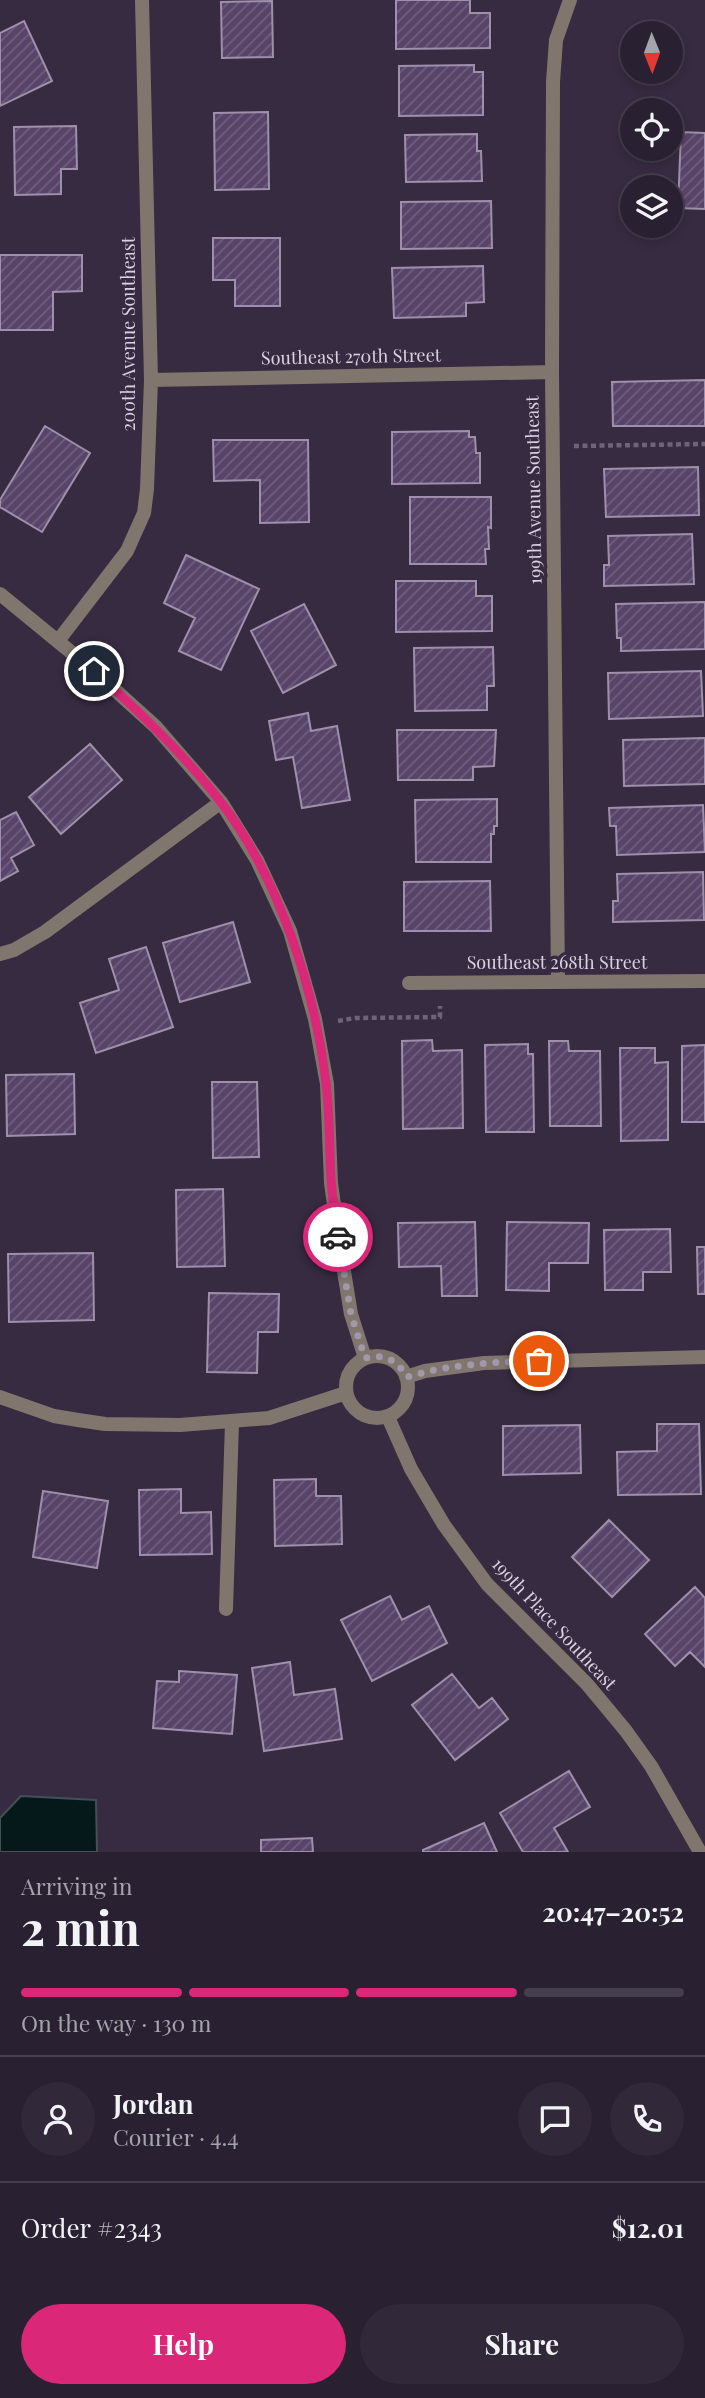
<!DOCTYPE html>
<meta charset="utf-8">
<style>
body{margin:0;font-family:"Playfair Display",serif;background:#312839;color:#f1f3f6;height:100vh;display:flex;flex-direction:column;font-size:26px;white-space:nowrap}
*{box-sizing:border-box;margin:0}
p{font-size:23px;color:#a5a3ab}
.icon{flex:none;width:38px;height:38px;fill:none;stroke:currentColor;stroke-width:2;stroke-linecap:round;stroke-linejoin:round}
.map{position:relative;height:1852px;overflow:hidden}
.sheet{display:flex;flex-direction:column;background:#292031;flex:1}
.sheet>*{flex:none}
.needle{width:46px;rotate:179deg}
.buttons{position:absolute;left:620px;top:21px;display:grid;gap:14px}
.buttons a{display:grid;place-items:center;width:63px;height:63px;border-radius:50%;background:#292031;box-shadow:0 4px 10px #0003,0 0 0 2px #453e4d;font-size:35px}
.pin{position:absolute;display:grid;place-items:center;width:60px;height:60px;color:#fff;margin:-30px;border:4px solid #fff;border-radius:50%;box-shadow:0 2px 7px #0007}
.courier{position:absolute;display:grid;place-items:center;width:70px;height:70px;margin:-35px;border:5px solid #db2777;border-radius:50%;background:#fff;color:#222;box-shadow:0 2px 9px #0007}
.summary em{font-style:normal;font-weight:700}
.summary div{display:flex;flex-direction:column-reverse}
.summary{display:flex;align-items:center;justify-content:space-between;height:119px;padding:0 21px}
h1{font-size:46px;font-weight:700;line-height:52px}
.bar{display:grid;grid-template-columns:repeat(4,1fr);gap:10px 7px;align-content:center;height:84px;padding:0 21px}
.bar i{height:9px;border-radius:5px;background:#453e4d}
.bar .on{background:#db2777}
.bar p{grid-column:span 4}
.line{display:flex;align-items:center;gap:18px;padding:0 21px;border-top:2px solid #453e4d}
.line div{flex:1}
.round{display:grid;place-items:center;flex:none;width:74px;height:74px;border-radius:37px;background:#312839}
.button{display:flex;gap:14px;margin-top:auto;padding:14px 21px}
.button a{flex:1;height:80px;border-radius:42px;background:#db2777;color:#fff;font-size:28px;font-weight:700;line-height:80px;text-align:center}
.button a+a{background:#312839;color:#f1f3f6}
.map>svg:first-child{display:block}
.water{fill:#05191a;stroke:#455056;stroke-width:2}
.building{fill:url(#building-hatch);stroke:#9e8faa;stroke-width:2}
.lines{fill:none;stroke-linecap:round;stroke-linejoin:round}
.path{stroke:#6e6377;stroke-width:4.5;stroke-dasharray:5 3.5;stroke-linecap:butt}
.lane{stroke:#81766d;stroke-width:14}
.street{stroke:#81766d;stroke-width:14}
.done{stroke:#a198a9;stroke-width:7;stroke-dasharray:0 12.6}
.route{stroke:#db2777;stroke-width:9}
.labels{text-anchor:middle;stroke-width:7;stroke-linejoin:round;paint-order:stroke}
.street-label{font-size:18px;fill:#dad2e1;stroke:#372b41}
</style>
<div class="map">
<svg width="705" height="1852" viewBox="0 0 705 1852">
<defs>
<pattern id="building-hatch" width="6" height="6" patternUnits="userSpaceOnUse" patternTransform="scale(1.75)"><rect width="6" height="6" fill="#594469"/><path d="M-1 1l2-2M0 6l6-6M5 7l2-2" fill="none" stroke="#705e7e"/></pattern>
</defs>
<rect width="100%" height="100%" fill="#372b41"/>
<path class="water" d="M 21,1796 L 96,1800 L 97,1852 L 0,1852 L 0,1818 Z"/>
<path class="building" d="M 396,0 L 470,0 L 470,13 L 490,13 L 490,48 L 396,49 Z
M 272,1 L 273,57 L 222,58 L 221,2 Z
M 24,21 L 52,81 L 0,106 L 0,33 Z
M 474,65 L 474,72 L 483,72 L 483,115 L 399,116 L 399,66 Z
M 268,112 L 269,189 L 215,190 L 214,113 Z
M 76,126 L 77,169 L 61,169 L 61,194 L 15,195 L 14,127 Z
M 681,132 L 705,133 L 705,209 L 678,208 Z
M 477,134 L 477,151 L 481,151 L 482,181 L 406,182 L 405,135 Z
M 491,201 L 492,248 L 401,249 L 401,202 Z
M 213,238 L 280,238 L 280,306 L 235,306 L 235,280 L 213,280 Z
M 0,255 L 82,255 L 82,291 L 53,292 L 53,330 L 0,330 Z
M 483,266 L 484,302 L 466,303 L 466,316 L 394,318 L 392,268 Z
M 705,380 L 705,426 L 613,426 L 612,382 Z
M 45,426 L 90,453 L 42,532 L 0,507 L 0,500 Z
M 469,431 L 469,437 L 475,437 L 476,453 L 480,453 L 480,483 L 392,484 L 392,432 Z
M 213,440 L 308,440 L 309,522 L 260,523 L 260,480 L 214,481 Z
M 698,467 L 699,515 L 606,517 L 604,469 Z
M 410,497 L 491,497 L 491,528 L 488,527 L 489,549 L 485,549 L 486,564 L 410,564 Z
M 692,534 L 694,584 L 604,586 L 604,565 L 609,565 L 608,536 Z
M 186,555 L 259,589 L 221,670 L 179,651 L 195,618 L 164,603 Z
M 396,581 L 476,581 L 476,596 L 492,596 L 492,631 L 396,632 Z
M 705,602 L 705,649 L 621,651 L 621,638 L 617,638 L 616,604 Z
M 304,604 L 336,665 L 283,693 L 251,631 Z
M 493,647 L 494,686 L 487,686 L 487,710 L 415,711 L 414,648 Z
M 701,671 L 703,716 L 609,719 L 608,673 Z
M 308,713 L 311,731 L 337,726 L 350,800 L 302,808 L 293,757 L 276,760 L 269,721 Z
M 397,730 L 496,730 L 494,766 L 473,767 L 473,780 L 398,780 Z
M 705,738 L 705,784 L 624,786 L 623,740 Z
M 90,744 L 122,780 L 61,834 L 29,797 Z
M 497,799 L 497,826 L 494,826 L 494,834 L 491,834 L 491,862 L 416,862 L 415,800 Z
M 703,805 L 705,852 L 617,855 L 616,826 L 610,826 L 609,808 Z
M 16,812 L 34,845 L 11,858 L 18,871 L 0,881 L 0,820 Z
M 703,872 L 704,920 L 613,922 L 613,901 L 618,901 L 617,874 Z
M 490,881 L 491,931 L 404,931 L 404,882 Z
M 233,922 L 250,982 L 180,1002 L 163,943 Z
M 146,947 L 173,1027 L 96,1053 L 80,1003 L 119,990 L 109,959 Z
M 432,1040 L 433,1051 L 462,1050 L 463,1128 L 403,1129 L 402,1041 Z
M 549,1041 L 568,1041 L 569,1051 L 600,1051 L 601,1126 L 550,1126 Z
M 528,1044 L 528,1054 L 533,1054 L 534,1132 L 486,1132 L 485,1045 Z
M 705,1045 L 705,1122 L 682,1122 L 682,1046 Z
M 620,1048 L 655,1048 L 655,1063 L 668,1062 L 668,1140 L 621,1141 Z
M 74,1074 L 75,1134 L 7,1136 L 6,1075 Z
M 212,1082 L 257,1082 L 259,1157 L 213,1158 Z
M 223,1189 L 225,1266 L 177,1267 L 176,1190 Z
M 475,1222 L 477,1296 L 442,1296 L 441,1266 L 399,1267 L 398,1223 Z
M 507,1222 L 589,1223 L 588,1263 L 549,1263 L 549,1291 L 506,1290 Z
M 670,1229 L 671,1272 L 643,1272 L 643,1290 L 605,1290 L 604,1230 Z
M 697,1247 L 705,1247 L 705,1294 L 698,1294 Z
M 93,1253 L 94,1320 L 9,1322 L 8,1254 Z
M 209,1293 L 279,1294 L 278,1332 L 258,1332 L 257,1373 L 207,1372 Z
M 657,1424 L 699,1424 L 701,1494 L 618,1495 L 617,1452 L 657,1451 Z
M 580,1425 L 581,1473 L 503,1475 L 503,1426 Z
M 316,1479 L 316,1496 L 341,1496 L 342,1544 L 275,1546 L 274,1480 Z
M 181,1489 L 181,1513 L 211,1512 L 212,1554 L 140,1555 L 139,1490 Z
M 43,1491 L 108,1501 L 97,1568 L 33,1557 Z
M 609,1520 L 649,1560 L 612,1597 L 572,1557 Z
M 695,1587 L 705,1598 L 705,1667 L 690,1652 L 675,1666 L 645,1634 Z
M 390,1596 L 402,1620 L 429,1606 L 447,1643 L 372,1681 L 341,1620 Z
M 290,1662 L 294,1695 L 335,1689 L 342,1739 L 264,1751 L 252,1668 Z
M 179,1671 L 237,1675 L 232,1734 L 153,1728 L 157,1681 L 179,1682 Z
M 452,1674 L 479,1708 L 492,1698 L 508,1719 L 455,1760 L 412,1705 Z
M 569,1771 L 590,1807 L 554,1828 L 568,1852 L 523,1852 L 500,1813 Z
M 484,1823 L 497,1852 L 423,1852 L 423,1850 Z
M 312,1838 L 313,1852 L 261,1852 L 261,1840 Z"/>
<g class="lines">
<path class="path" d="M 574,446 L 705,444
M 338,1021 L 355,1018 L 440,1017 L 440,1006"/>
<path class="lane" d="M 226,1609 L 232,1423"/>
<path class="street" d="M 151,380 L 552,372
M 0,594 L 94,671 L 156,727 L 221,802 L 257,860 L 290,931 L 315,1019 L 327,1084 L 331,1183 L 339,1241 L 351,1314 L 365,1358
M 58,641 L 127,551 L 144,513 L 147,489 L 151,380 L 142,0
M 0,954 L 14,950 L 45,932 L 221,802
M 558,982 L 552,372 L 553,82 L 556,40 L 570,0
M 409,983 L 705,981
M346 1387a31 31 0 1 1 62 0a31 31 0 1 1-62 0Z
M 406,1377 L 425,1371 L 484,1363 L 705,1357
M 0,1397 L 54,1416 L 78,1420 L 105,1424 L 180,1425 L 269,1418 L 346,1393
M 388,1417 L 411,1469 L 444,1525 L 487,1584 L 587,1684 L 626,1731 L 651,1766 L 700,1852"/>
</g>
<g class="lines">
<path class="done" d="M 338,1237 L 351,1314 L 365,1358 C 385,1354 396,1359 407,1377 C 450,1364 494,1362 539,1361"/>
<path class="route" d="M 94,671 C 139,711 183,753 220,801 C 278,876 315,989 326,1083 C 330,1114 329,1147 331,1179 C 332,1198 336,1218 338,1237"/>
</g>
<g class="labels">
<g class="street-label">
<text transform="translate(129 334) rotate(-90)" y="6">200th Avenue Southeast</text>
<text transform="translate(351 357) rotate(-1)" y="6">Southeast 270th Street</text>
<text transform="translate(534 490) rotate(-91)" y="6">199th Avenue Southeast</text>
<text x="557" y="969">Southeast 268th Street</text>
<text transform="translate(554 1624) rotate(47)" y="6">199th Place Southeast</text>
</g>
</g>
</svg>
<div class="buttons">
<a><svg class="needle" viewBox="-14 -14 28 28"><path d="M0-13l5 13h-10z" fill="#e53935"/><path d="M0 13l5-13h-10z" fill="#a5a3ab"/></svg></a>
<a><svg class="icon" aria-label="locate" viewBox="0 0 24 24"><circle cx="12" cy="12" r="6"/><path d="M12 2v4M12 18v4M2 12h4M18 12h4"/></svg></a>
<a><svg class="icon" aria-label="layers" viewBox="0 0 24 24"><path d="M12 4l9 5-9 5-9-5zM3 14l9 5 9-5"/></svg></a>
</div>
<div class="pin" style="left:539px;top:1361px;background:#ea580c"><svg class="icon" aria-label="bag" viewBox="0 0 24 24"><path d="M5 8h14l-1 12H6zM9 8a3 3 0 0 1 6 0"/></svg></div>
<div class="pin" style="left:94px;top:671px;background:#1f2937"><svg class="icon" aria-label="home" viewBox="0 0 24 24"><path d="M3 11l9-7 9 7M6 9v11h12V9"/></svg></div>
<div class="courier" style="left:338px;top:1237px"><svg class="icon" aria-label="car" viewBox="0 0 24 24"><path d="M5 17H2v-5l4-1 3-4h7l3 4 3 1v5h-3M9 17h6M6 11h13"/><circle cx="7" cy="17" r="2"/><circle cx="17" cy="17" r="2"/></svg></div>
</div>
<section class="sheet">
<div class="summary"><div><h1>2 min</h1><p>Arriving in</p></div><em>20:47–20:52</em></div>
<div class="bar"><i class="on"></i><i class="on"></i><i class="on"></i><i></i><p>On the way · 130 m</p></div>
<div class="line" style="height:126px"><a class="round"><svg class="icon" aria-label="person" viewBox="0 0 24 24"><circle cx="12" cy="8" r="4"/><path d="M4 21q1-7 8-7t8 7"/></svg></a><div><b>Jordan</b><p>Courier · 4.4</p></div><a class="round"><svg class="icon" aria-label="chat" viewBox="0 0 24 24"><path d="M4 5h16v11H9l-5 4z"/></svg></a><a class="round"><svg class="icon" aria-label="phone" viewBox="0 0 24 24"><path d="M5 4h4l2 5-3 2q2 4 5 5l2-3 5 2v4C11 20 4 13 5 4z"/></svg></a></div>
<div class="line" style="height:91px"><div>Order #2343</div><b>$12.01</b></div>
<div class="button"><a>Help</a><a>Share</a></div>
</section>
